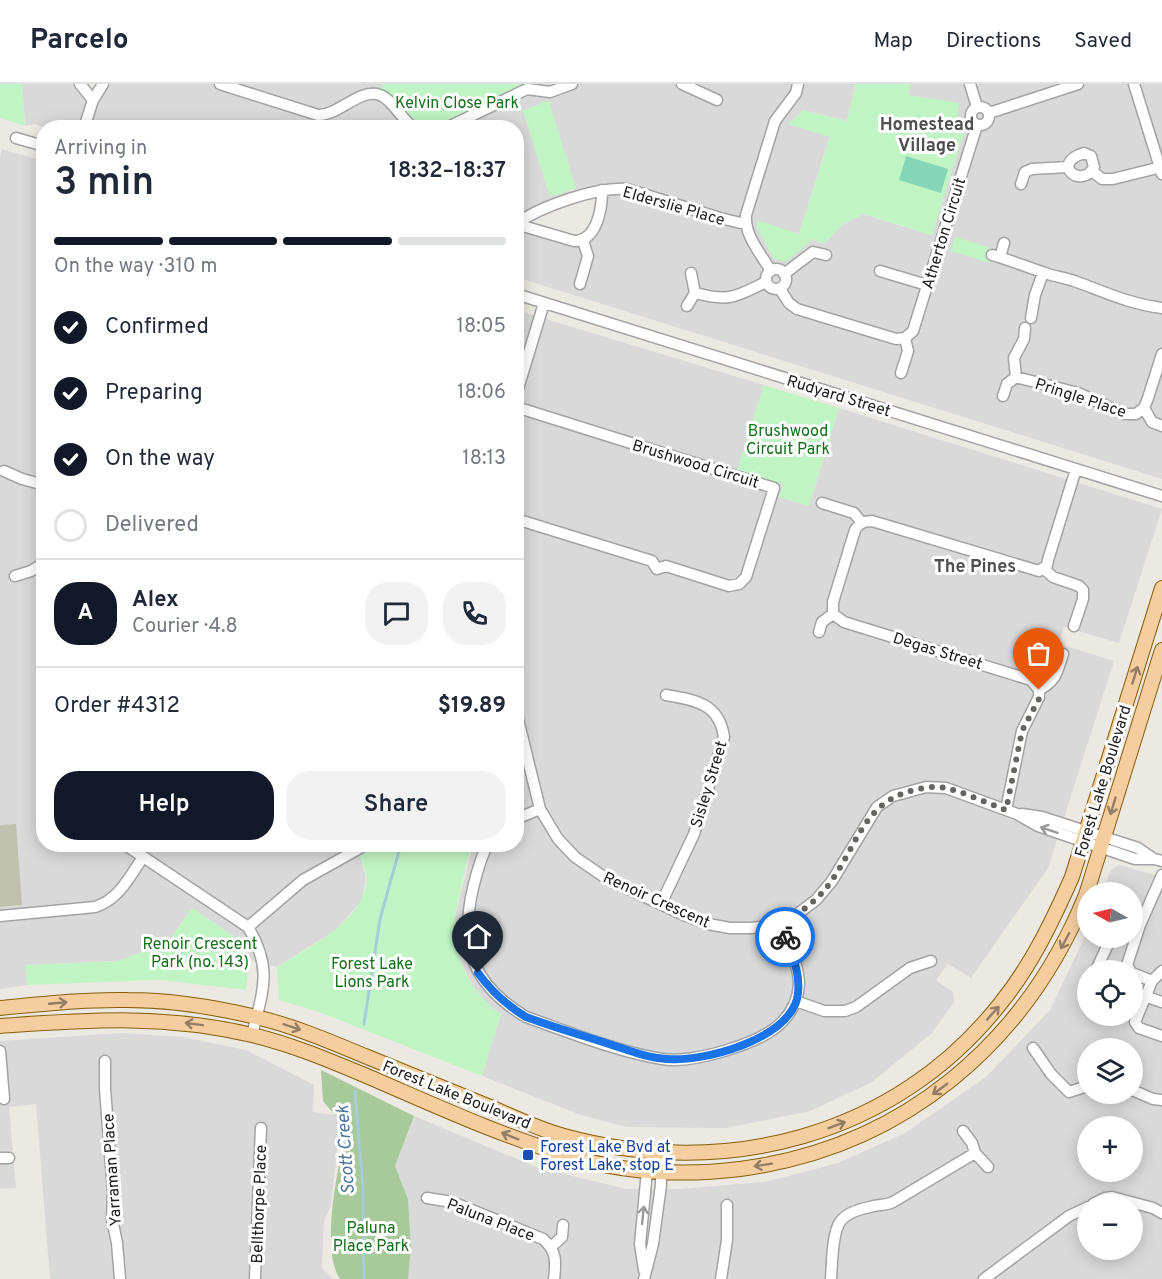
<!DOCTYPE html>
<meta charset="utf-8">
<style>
body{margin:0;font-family:Overpass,sans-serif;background:#f2f2f3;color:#1f2937;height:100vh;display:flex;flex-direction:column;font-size:22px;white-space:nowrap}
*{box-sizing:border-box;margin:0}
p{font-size:20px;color:#747a83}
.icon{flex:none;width:33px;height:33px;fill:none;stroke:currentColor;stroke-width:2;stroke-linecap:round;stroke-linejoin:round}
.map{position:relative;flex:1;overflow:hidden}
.panel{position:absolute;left:36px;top:36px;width:488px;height:732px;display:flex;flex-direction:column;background:#fff;border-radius:24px;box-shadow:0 3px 15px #0003}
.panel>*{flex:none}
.needle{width:39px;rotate:278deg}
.buttons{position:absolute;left:1077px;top:798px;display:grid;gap:12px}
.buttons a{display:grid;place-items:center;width:66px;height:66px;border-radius:50%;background:#fff;box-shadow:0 3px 15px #0003;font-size:30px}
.pin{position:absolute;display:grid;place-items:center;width:51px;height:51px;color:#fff;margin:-62px -26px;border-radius:50% 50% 50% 0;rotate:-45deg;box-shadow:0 0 6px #0007}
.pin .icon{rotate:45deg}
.courier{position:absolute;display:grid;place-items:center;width:60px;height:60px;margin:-30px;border:4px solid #1a73e8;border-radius:50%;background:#fff;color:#222;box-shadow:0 2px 8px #0007}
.headline em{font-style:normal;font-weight:600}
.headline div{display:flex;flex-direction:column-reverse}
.headline{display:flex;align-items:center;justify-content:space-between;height:102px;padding:0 18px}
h1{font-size:39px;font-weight:600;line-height:45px}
.bar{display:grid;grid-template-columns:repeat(4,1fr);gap:9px 6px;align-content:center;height:72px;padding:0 18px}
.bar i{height:8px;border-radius:4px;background:#e0e1e3}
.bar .current{background:#111827}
.bar p{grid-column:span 4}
.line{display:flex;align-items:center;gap:15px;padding:0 18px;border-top:2px solid #e0e1e3}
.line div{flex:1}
.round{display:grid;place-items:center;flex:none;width:63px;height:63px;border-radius:24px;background:#f2f2f3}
ol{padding:0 18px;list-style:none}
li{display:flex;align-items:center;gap:18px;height:66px}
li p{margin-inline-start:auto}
li .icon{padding:6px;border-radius:50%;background:#111827;color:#fff;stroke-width:4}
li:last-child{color:#747a83}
li i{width:33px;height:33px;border:3px solid #e0e1e3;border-radius:50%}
.primary-button{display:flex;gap:12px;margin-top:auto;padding:12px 18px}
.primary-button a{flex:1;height:69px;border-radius:24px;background:#111827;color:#fff;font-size:24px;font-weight:600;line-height:69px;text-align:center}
.primary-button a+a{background:#f2f2f3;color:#1f2937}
header{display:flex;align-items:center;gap:36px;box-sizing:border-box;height:84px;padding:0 30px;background:#fff;border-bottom:2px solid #e0e1e3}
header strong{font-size:28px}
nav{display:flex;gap:33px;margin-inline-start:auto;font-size:21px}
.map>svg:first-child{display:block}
.residential{fill:#dad9d9;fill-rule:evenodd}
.construction{fill:#c0c0ae}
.forest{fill:#a8c99a}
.park{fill:#c1f4c4}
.pitch{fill:#85d6b6}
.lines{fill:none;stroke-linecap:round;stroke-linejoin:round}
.stream{stroke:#a5cdd7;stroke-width:3}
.minor-casing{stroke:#a3a3a3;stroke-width:13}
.major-casing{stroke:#885d0b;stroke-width:16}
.minor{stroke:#fff;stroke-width:10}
.major{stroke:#f4ce9f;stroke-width:14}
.oneway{stroke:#937e64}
.oneway2{stroke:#999}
.done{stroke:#656461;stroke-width:6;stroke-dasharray:0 10.8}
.route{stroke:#1a73e8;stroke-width:8}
.transit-dot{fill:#1a4fb4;stroke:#fff;stroke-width:2}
.labels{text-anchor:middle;stroke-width:6;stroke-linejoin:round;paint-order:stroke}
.park-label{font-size:16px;fill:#13701a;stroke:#fff}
.street-label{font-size:16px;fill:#1c1c1c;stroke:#fff}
.transit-label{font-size:16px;fill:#164399;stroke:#fff;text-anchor:start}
.neighbourhood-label{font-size:18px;font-weight:bold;fill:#4f4f4f;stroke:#fff}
.water-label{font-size:18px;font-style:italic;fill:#4d769c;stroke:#fff}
</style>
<header>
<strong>Parcelo</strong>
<nav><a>Map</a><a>Directions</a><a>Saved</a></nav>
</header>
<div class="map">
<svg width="1162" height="1195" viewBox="0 0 1162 1195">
<rect width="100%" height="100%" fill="#ece9e2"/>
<path class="residential" d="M 22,0 L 80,0 L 92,16 L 103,0 L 383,0 L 381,11 L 414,43 L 45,44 L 35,40 L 25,42 Z
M 527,0 L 856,0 L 847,37 L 803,26 L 789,40 L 830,52 L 799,150 L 757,137 L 813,155 L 824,160 L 842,141 L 863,130 L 931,151 L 965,45 L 908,11 L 911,0 L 1162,0 L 1162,395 L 516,193 L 516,44 L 446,44 ZM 523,26 L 576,104 L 576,105 L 550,112 ZM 602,106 L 602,119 L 583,157 L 517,139 Z
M 2,65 L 43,77 L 44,760 L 358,761 L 358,766 L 366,793 L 362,816 L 337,845 L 277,883 L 249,876 L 238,855 L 192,824 L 168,858 L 118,877 L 26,881 L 27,901 L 0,905 L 0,823 L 22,821 L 0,741 L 0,74 Z
M 516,226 L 764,301 L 738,385 L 783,400 L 779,413 L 809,422 L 839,324 L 1162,425 L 1119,559 L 1064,543 L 1059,560 L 1114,577 L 1048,784 L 971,894 L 948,880 L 936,896 L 953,908 L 954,918 L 932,949 L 872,998 L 810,1027 L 726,1044 L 627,1043 L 581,1031 L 482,992 L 501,930 L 486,920 L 472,900 L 461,878 L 455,853 L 455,832 L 473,761 L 516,760 Z
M 1120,781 L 1154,791 L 1162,792 L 1162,1195 L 408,1195 L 411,1162 L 408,1115 L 395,1082 L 414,1032 L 536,1083 L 626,1105 L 678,1105 L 765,1098 L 838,1079 L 905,1049 L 986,993 L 1050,926 L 1087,848 L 1088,854 L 1132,854 L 1132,808 L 1103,808 L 1111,785 ZM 1088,886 L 1132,886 L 1132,932 L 1088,932 ZM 1088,964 L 1132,964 L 1132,1010 L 1088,1010 ZM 1088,1042 L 1132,1042 L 1132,1088 L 1088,1088 ZM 1088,1120 L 1132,1120 L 1132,1166 L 1088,1166 Z
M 122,949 L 183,953 L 246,966 L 314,1001 L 313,1028 L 341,1032 L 331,1121 L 324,1138 L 322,1184 L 333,1195 L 50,1195 L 36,1020 L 9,1023 L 16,1104 L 0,1105 L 0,957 Z"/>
<path class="construction" d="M 16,740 L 22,821 L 0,823 L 0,741 Z"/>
<path class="forest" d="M 321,986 L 414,1032 L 395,1082 L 408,1115 L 411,1162 L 408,1195 L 340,1195 C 320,1165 338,1081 347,1046 L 323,1017 Z"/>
<path class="park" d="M 0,0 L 22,0 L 25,42 L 0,34 Z
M 383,0 L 527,0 L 446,43 L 414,43 L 380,11 Z
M 856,0 L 911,0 L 908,11 L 959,19 L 957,35 L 965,45 L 932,151 L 863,130 L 842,141 L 824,160 L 813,155 L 786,178 L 774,175 L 757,144 L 757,136 L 799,150 L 830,53 L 788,40 L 803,26 L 847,37 Z
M 549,17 L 576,104 L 550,113 L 523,26 Z
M 955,153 L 994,165 L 990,179 L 951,167 Z
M 764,301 L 839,324 L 809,422 L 779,413 L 783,400 L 737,386 Z
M 358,761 L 473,761 C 467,773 465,787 462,801 C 460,812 456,823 455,833 C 452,871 470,909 501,930 L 482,992 L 319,928 L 279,916 L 277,883 C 307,864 370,834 366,792 C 365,781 357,772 358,761 Z
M 192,824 L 238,855 L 249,876 L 246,906 L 159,896 L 27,901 L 25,881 L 118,877 L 168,858 Z"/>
<path class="pitch" d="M 906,72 L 948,85 L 941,109 L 899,96 Z"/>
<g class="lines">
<path class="stream" d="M 364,940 L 380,835 L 401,760
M 355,1007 L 363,1105 L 364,1195"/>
<defs>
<path id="minor" d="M 80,0 L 93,16
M 220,0 L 318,31 C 340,31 359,4 380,11 C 392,15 402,36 414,44
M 682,0 L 717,16
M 970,0 L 977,23
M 1134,0 L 1162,90
M 527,5 L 550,8 L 572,0
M971 32a9 9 0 1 1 18 0a9 9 0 1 1-18 0Z
M 989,29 L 1078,0
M 84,44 L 93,16 L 103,0
M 446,44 L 527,5
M 16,54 L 44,62
M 1084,69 L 1091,72 L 1094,83 C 1082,106 1049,80 1084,69 Z
M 1092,87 L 1102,95 L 1113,95 L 1161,83
M 1021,100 L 1025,88 L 1032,85 L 1068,83
M 516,140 C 541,122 596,103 627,105 L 720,134 L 745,140
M 516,140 L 574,157 C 597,157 602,125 602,106
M 992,171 C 1010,176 1027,183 1045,189 C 1056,193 1067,194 1077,198 C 1107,209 1130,220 1162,224
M 1000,173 L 1004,159
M766 195a10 10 0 1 1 20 0a10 10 0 1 1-20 0Z
M 771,187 C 761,170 744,151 746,131 L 775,37 L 796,9 L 798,0
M 880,187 L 927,201
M 784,190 L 813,168 L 826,171
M 580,200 L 588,172 L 583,157
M 780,205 L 789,219 L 797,225 L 896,255 L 905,254 L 913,247 L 977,41
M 695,209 C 730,218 735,213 766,198
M 516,210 L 1162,412
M 687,222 L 695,209 L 691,189
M 1031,234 L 1035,211 L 1043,189
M 901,289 L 908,267 L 905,254
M 1016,293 L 1078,309 L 1124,330 L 1136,330 L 1144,324 L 1148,314 L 1162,270
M 516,311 L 544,219
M 1003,312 L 1007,300 L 1016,293 L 1014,274 L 1024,255 L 1025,244
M 516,323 L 774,404 L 746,493 L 739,500 L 729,502 L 666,482 L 657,485 L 652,477 L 516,435
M 1144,324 L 1152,338 L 1162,342
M 4,387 L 22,395 L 44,401
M 822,419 L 854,429 L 862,439
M 1043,484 L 1053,493 L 1079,502 L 1083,506 L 1083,515 L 1074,542
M 15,492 L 31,487 L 44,479
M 819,548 L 822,538 L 833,530
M 1039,606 C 1057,596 1057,588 1063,570
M 516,627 L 540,725 L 558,755 L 575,773 L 607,795 L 686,832 L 708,840 L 730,844 L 752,844 L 780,840 L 796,831 L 816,816 L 832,797 L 877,723 L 893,712 L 926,703 L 946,704 L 1017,730 L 1038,742 L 1135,775 L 1154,775 L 1162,777
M 1006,726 L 1022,647 L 1039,613 L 1039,606 L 1031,596 L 844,538 L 833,530 L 833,518 L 855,446 C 859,439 864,437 872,437 L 1039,487 L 1047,481 L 1048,476 L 1076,385
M 1022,730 L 1042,733 L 1138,764 L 1154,775
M 516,735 L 540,725
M 124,760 L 248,843 C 273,885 263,906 252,951
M 488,760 C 480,774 477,789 473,804 C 459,864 473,901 526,933 C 569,948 618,968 662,975 C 692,980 761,960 782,938 C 792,928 798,915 799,901 C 799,880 787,859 780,840
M 661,820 L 694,750 L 724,653 C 719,619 695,616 666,611
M 0,832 L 95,823 C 119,815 129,794 143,773
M 248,843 L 303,796 L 360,764
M 1096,886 L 1111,854
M 1130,886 L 1127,881 L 1140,841 L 1162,791
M 1162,887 L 1152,897 L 1135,938 L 1139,944 L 1162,952
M 1132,889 L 1152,897
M 1088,904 L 1088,906
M 1144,912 L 1162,918
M 796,917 L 824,927 L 845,927 L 856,923 L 910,884 L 931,877
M 1033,964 L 1051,990 L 1069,1008 L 1088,1002
M 0,967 L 4,1015
M 105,977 L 105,1005 L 113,1108 L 112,1135 L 117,1159 L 120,1195
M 1132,1006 L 1153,1015 L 1162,1016
M 963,1047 L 972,1059 L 975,1069 L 988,1083
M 0,1074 L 9,1074
M 427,1114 L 452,1118 L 543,1155 C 557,1167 556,1178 554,1195
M 1093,1120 L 1105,1114 L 1112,1113 L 1153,1124 L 1162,1129
M 551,1163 L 562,1153 L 563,1141
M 644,1186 L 640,1160 L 647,1087 L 656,1068
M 255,1195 L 261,1044
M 644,1195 L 653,1160 L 661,1101 L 661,1088 L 656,1068
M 721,1195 L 727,1156 L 727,1121
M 831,1195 C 832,1181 832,1149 840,1138 C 846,1129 860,1125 870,1123 C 878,1120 885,1122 893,1118 L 975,1069
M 984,1195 L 1069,1132 L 1088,1123"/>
<path id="major" d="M 0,924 C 43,920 85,915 128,916 C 171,916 214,923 256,933 C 294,942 329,957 365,972 C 407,989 448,1006 490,1023 C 514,1033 538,1045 564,1052 C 724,1096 895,1053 1000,920 C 1031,882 1052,838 1072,793 L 1162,504
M 0,942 C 89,936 163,930 252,951 C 290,960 326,975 362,990 C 430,1019 498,1051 569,1072 C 624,1089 683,1092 740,1085 C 901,1064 1025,961 1086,811 L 1162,566"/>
</defs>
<use href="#minor" class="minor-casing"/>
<use href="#major" class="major-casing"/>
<use href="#minor" class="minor"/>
<use href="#major" class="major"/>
</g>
<defs><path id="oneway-shaft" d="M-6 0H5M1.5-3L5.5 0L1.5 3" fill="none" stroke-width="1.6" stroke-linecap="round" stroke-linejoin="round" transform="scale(1.5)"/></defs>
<g class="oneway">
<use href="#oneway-shaft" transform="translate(1135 591) rotate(-73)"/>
<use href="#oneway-shaft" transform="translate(1113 722) rotate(107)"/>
<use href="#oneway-shaft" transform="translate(1065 857) rotate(118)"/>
<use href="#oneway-shaft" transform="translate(58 919) rotate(-5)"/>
<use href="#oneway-shaft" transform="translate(993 929) rotate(-48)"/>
<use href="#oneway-shaft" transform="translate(194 940) rotate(-173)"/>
<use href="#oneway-shaft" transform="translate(292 943) rotate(18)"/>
<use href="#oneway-shaft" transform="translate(940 1005) rotate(144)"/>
<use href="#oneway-shaft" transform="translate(837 1041) rotate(-21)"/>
<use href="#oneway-shaft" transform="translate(510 1052) rotate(-158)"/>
<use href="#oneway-shaft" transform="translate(763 1081) rotate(171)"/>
</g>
<g class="oneway2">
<use href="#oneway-shaft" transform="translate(1049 746) rotate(-161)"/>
<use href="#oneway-shaft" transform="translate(643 1131) rotate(-84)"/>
</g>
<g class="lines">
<path class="done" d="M 785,853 L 780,840 C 800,829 819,816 832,796 C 858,759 865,717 915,706 C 925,703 936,702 946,704 C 966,709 987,719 1006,726 L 1022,647 L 1040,613 L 1039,606"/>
<path class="route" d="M 478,889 C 492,908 506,921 526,933 C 553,943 581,951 609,960 C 628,966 647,974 667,975 C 704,978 786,956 797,915 C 802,893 793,873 785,853"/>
</g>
<rect class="transit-dot" x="522" y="1065" width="12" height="12" rx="3"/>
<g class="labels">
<g class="park-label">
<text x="457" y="24">Kelvin Close Park</text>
<text x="788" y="352">Brushwood<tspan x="788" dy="18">Circuit Park</tspan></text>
<text x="200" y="865">Renoir Crescent<tspan x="200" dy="18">Park (no. 143)</tspan></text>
<text x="372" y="885">Forest Lake<tspan x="372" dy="18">Lions Park</tspan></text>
<text x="371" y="1149">Paluna<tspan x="371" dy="18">Place Park</tspan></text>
</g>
<g class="street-label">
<text transform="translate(674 121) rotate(16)" y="6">Elderslie Place</text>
<text transform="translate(943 149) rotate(-73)" y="6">Atherton Circuit</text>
<text transform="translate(839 311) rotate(17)" y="6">Rudyard Street</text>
<text transform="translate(1081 313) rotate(18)" y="6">Pringle Place</text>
<text transform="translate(696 379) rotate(17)" y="6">Brushwood Circuit</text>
<text transform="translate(938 566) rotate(17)" y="6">Degas Street</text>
<text transform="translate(1102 697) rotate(-73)" y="6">Forest Lake Boulevard</text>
<text transform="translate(708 700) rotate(-73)" y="6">Sisley Street</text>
<text transform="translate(657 815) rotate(24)" y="6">Renoir Crescent</text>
<text transform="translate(457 1010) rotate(22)" y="6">Forest Lake Boulevard</text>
<text transform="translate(111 1086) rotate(-94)" y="6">Yarraman Place</text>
<text transform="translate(258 1120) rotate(-88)" y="6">Bellthorpe Place</text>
<text transform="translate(491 1135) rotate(21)" y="6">Paluna Place</text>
</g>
<g class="transit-label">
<text x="540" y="1068">Forest Lake Bvd at<tspan x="540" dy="18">Forest Lake, stop E</tspan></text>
</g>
<g class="neighbourhood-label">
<text x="927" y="46">Homestead<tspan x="927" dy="21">Village</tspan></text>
<text x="975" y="488">The Pines</text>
</g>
<g class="water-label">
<text transform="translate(345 1066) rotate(-94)" y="6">Scott Creek</text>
</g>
</g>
</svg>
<div class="buttons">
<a><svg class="needle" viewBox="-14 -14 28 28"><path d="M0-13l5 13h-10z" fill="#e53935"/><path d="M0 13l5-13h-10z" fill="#747a83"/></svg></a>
<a><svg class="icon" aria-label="locate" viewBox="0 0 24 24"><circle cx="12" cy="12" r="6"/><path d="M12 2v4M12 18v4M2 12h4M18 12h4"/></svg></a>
<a><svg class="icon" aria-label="layers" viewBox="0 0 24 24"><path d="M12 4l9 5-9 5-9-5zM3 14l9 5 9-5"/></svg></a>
<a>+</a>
<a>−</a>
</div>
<div class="pin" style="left:1039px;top:606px;background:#ea580c"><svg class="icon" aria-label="bag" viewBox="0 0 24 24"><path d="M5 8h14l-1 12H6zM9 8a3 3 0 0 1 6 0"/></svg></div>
<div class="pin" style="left:478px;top:889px;background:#1f2937"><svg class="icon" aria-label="home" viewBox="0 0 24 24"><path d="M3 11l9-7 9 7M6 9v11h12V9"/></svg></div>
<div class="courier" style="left:785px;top:853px"><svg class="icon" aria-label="bike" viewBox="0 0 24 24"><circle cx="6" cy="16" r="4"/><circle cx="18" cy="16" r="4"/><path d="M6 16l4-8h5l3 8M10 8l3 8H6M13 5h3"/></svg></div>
<section class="panel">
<div class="headline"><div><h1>3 min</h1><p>Arriving in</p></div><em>18:32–18:37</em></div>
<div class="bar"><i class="current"></i><i class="current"></i><i class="current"></i><i></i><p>On the way · 310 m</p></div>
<ol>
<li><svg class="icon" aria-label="check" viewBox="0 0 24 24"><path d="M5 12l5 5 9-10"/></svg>Confirmed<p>18:05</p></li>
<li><svg class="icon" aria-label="check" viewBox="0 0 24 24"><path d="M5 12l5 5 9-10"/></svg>Preparing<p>18:06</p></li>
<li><svg class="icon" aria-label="check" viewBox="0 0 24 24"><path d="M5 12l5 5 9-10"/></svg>On the way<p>18:13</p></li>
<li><i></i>Delivered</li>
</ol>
<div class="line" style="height:108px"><b class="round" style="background:#111827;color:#fff">A</b><div><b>Alex</b><p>Courier · 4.8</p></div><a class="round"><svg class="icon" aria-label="chat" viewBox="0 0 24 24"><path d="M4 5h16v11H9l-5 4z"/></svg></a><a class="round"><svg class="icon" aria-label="phone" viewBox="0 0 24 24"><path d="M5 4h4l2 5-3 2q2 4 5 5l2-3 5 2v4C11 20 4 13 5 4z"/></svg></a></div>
<div class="line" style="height:78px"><div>Order #4312</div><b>$19.89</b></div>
<div class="primary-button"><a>Help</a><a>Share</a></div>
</section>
</div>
